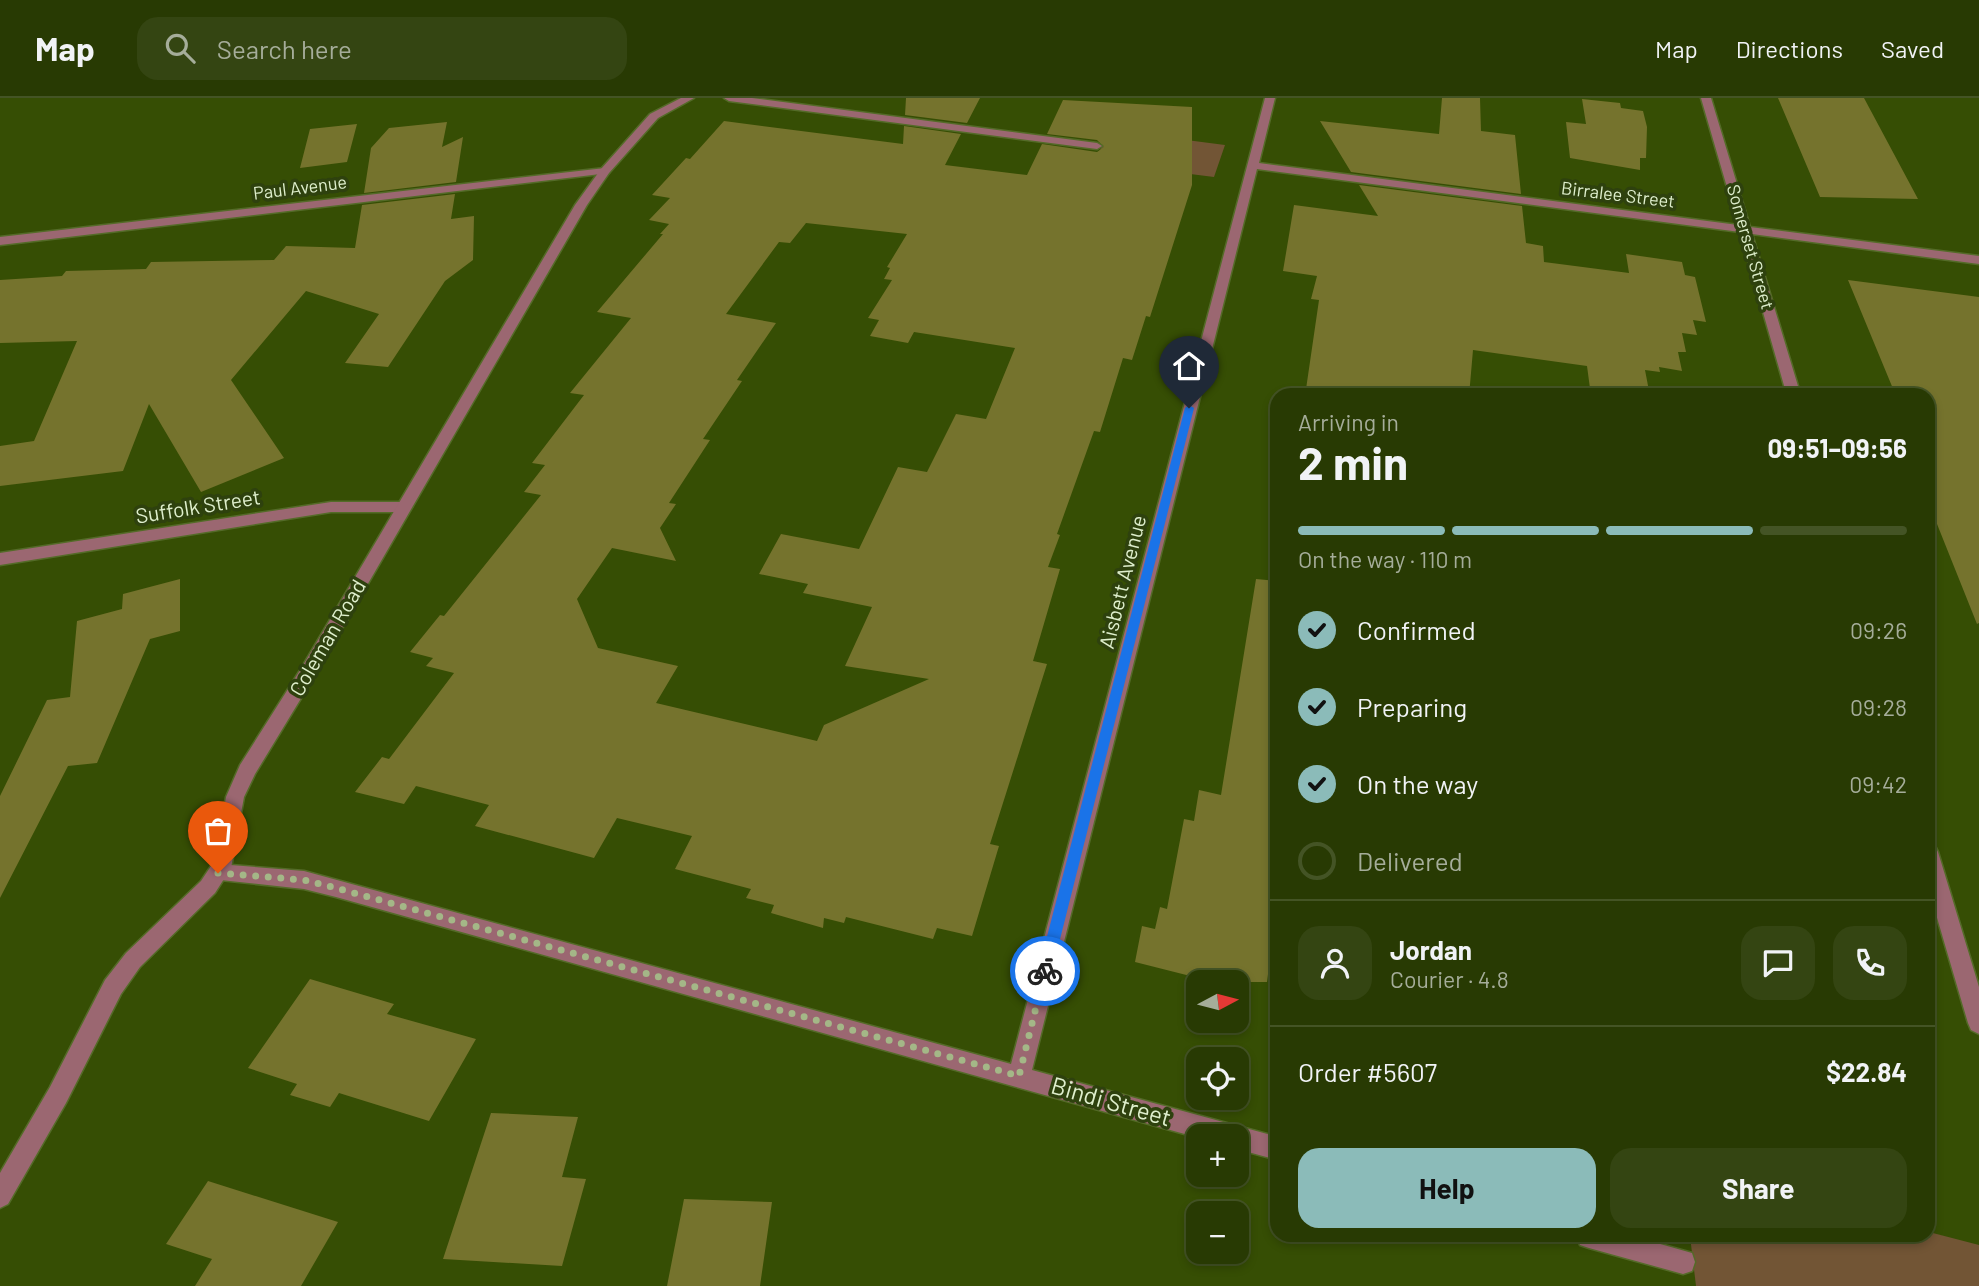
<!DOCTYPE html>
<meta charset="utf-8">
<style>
body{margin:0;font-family:Barlow,sans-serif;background:#344512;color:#f1f3f6;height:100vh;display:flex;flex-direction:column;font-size:26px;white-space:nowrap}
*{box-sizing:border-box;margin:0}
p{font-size:23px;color:#a5ad9a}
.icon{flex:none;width:38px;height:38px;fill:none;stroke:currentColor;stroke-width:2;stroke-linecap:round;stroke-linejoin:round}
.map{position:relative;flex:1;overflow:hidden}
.drawer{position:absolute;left:1270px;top:290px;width:665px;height:854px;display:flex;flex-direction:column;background:#283a03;border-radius:21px;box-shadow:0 4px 10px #0003,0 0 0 2px #445425}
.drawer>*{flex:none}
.needle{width:46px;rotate:83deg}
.fabs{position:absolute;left:1186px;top:872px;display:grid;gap:14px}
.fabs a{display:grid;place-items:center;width:63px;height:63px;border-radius:14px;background:#283a03;box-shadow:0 4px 10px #0003,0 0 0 2px #445425;font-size:35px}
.pin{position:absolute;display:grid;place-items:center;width:60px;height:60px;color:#fff;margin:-72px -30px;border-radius:50% 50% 50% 0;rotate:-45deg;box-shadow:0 0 7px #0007}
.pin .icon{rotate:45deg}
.courier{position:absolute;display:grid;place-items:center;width:70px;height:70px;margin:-35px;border:5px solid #1a73e8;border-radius:50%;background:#fff;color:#222;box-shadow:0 2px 9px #0007}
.summary em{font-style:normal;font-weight:700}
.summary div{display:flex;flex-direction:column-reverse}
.summary{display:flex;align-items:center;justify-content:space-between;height:119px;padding:0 28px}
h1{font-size:46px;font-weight:700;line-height:52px}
.bar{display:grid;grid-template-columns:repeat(4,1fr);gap:10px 7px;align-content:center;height:84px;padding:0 28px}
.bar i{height:9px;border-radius:5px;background:#445425}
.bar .active{background:#8bbbb9}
.bar p{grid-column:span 4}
.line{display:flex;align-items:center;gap:18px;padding:0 28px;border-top:2px solid #445425}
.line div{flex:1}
.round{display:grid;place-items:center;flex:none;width:74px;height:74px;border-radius:21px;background:#344512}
ol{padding:0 28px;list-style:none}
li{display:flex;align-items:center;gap:21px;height:77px}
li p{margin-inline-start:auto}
li .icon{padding:7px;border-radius:50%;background:#8bbbb9;color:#111;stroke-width:4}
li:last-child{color:#a5ad9a}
li i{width:38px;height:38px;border:4px solid #445425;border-radius:50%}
.button{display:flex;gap:14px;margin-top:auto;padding:14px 28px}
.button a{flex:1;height:80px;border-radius:21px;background:#8bbbb9;color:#111;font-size:28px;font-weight:700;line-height:80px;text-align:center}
.button a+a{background:#344512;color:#f1f3f6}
header{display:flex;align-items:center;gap:42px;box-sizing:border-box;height:98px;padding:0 35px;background:#283a03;border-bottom:2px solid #445425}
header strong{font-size:33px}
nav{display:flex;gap:38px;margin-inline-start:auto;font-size:24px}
.search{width:490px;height:63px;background:#344512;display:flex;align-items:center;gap:18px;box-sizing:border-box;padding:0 24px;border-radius:21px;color:#a5ad9a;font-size:26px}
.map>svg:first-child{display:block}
.green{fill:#725535}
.building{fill:#75732d;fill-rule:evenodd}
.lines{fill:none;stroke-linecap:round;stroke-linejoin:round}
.minor-casing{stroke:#546b28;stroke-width:3}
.tertiary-casing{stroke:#546b28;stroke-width:3}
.minor{fill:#9b6771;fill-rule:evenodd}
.tertiary{fill:#9b6771;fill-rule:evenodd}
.route{fill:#1a73e8}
.done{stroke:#a4b787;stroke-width:7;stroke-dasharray:0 12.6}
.labels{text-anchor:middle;stroke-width:7;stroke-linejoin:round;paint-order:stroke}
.far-street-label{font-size:18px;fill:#dfefcd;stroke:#2e410e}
.street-label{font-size:21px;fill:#dfefcd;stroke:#2e410e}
.near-street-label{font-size:24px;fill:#dfefcd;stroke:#2e410e}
</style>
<header>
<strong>Map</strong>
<div class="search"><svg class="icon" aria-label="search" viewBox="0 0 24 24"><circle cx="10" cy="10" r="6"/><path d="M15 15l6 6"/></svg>Search here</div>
<nav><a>Map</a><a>Directions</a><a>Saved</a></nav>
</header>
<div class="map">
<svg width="1979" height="1188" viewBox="0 0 1979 1188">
<rect width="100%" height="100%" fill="#364e04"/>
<path class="green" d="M 1109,32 L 1225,47 L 1214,79 L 1095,64 Z
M 1929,1134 L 1979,1147 L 1979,1188 L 1696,1188 L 1690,1138 L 1928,1138 Z"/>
<path class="building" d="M 906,0 L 980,0 L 967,25 L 905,17 Z
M 1442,0 L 1480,0 L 1481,33 L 1515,37 L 1521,96 L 1351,74 L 1320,23 L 1439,36 Z
M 1778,0 L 1864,0 L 1918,101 L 1820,99 Z
M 1582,1 L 1620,5 L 1621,10 L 1643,13 L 1647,29 L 1646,60 L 1640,60 L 1640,72 L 1570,60 L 1566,24 L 1586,26 Z
M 1063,2 L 1192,9 L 1192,87 L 1150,219 L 1146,218 L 1132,262 L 1123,260 L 1100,334 L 1094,333 L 1057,436 L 1060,437 L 1048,469 L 1060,471 L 1033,563 L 1047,566 L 990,746 L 999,748 L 972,838 L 937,830 L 933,841 L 846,819 L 844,825 L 824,820 L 823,830 L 771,815 L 774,807 L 746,800 L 751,791 L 675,771 L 692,738 L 617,720 L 594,760 L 475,728 L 489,707 L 416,688 L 404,706 L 355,694 L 382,659 L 389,661 L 454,575 L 426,568 L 433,560 L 410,554 L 440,517 L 444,518 L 541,397 L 524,394 L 545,367 L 532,365 L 584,297 L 570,295 L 631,220 L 597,214 L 663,136 L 660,136 L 669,126 L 649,122 L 670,100 L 652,97 L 686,60 L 690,61 L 724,23 L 903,46 L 904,28 L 961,36 L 945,67 L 1027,77 L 1042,46 L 1097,54 L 1104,49 L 1097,42 L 1047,36 ZM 806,125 L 907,136 L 887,169 L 890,170 L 884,181 L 892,182 L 868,220 L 879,222 L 870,238 L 908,245 L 914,234 L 1015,250 L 986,321 L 956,316 L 927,374 L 898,369 L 859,451 L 781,436 L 759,476 L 808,486 L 803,495 L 872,509 L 845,568 L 929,581 L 824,627 L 817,643 L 656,605 L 678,568 L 598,550 L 577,501 L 612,450 L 676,463 L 660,430 L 676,406 L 669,405 L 710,342 L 703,341 L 742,283 L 737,282 L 776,225 L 726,216 L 779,144 L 790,145 Z
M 447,24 L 442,49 L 463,39 L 456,84 L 364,95 L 371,50 L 389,30 Z
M 357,26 L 347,64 L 300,70 L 310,31 Z
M 1359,87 L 1522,108 L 1526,145 L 1543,148 L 1544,164 L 1629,175 L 1626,156 L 1682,164 L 1685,177 L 1695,179 L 1706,224 L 1693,222 L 1697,237 L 1682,235 L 1686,254 L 1678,254 L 1682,273 L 1659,269 L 1660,274 L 1645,272 L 1650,298 L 1591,298 L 1587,268 L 1473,252 L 1469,298 L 1305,298 L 1319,202 L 1311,201 L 1317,178 L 1283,173 L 1294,107 L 1378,118 Z
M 455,96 L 451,121 L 474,118 L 473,162 L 445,183 L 388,269 L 345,265 L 379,216 L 306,193 L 231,282 L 284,360 L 201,394 L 149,306 L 123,373 L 0,388 L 0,348 L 34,343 L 77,243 L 0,245 L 0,182 L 62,178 L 66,173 L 146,171 L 151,164 L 274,162 L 286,148 L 355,150 L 362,107 Z
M 1848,182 L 1979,199 L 1979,525 L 1977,526 L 1937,426 L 1928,424 L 1928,298 L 1896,298 Z
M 180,481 L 180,533 L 150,541 L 97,665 L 68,668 L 0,800 L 0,698 L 47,602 L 70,599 L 77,523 L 122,511 L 123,496 Z
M 1256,481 L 1278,483 L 1278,798 L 1267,884 L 1214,884 L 1135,864 L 1142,828 L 1155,831 L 1160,809 L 1167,811 L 1184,721 L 1194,723 L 1199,692 L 1221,697 Z
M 310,881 L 394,906 L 387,916 L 476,941 L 429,1023 L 339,995 L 330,1009 L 290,997 L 297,986 L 248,970 Z
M 491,1015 L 578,1019 L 562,1079 L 586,1081 L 562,1168 L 443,1161 Z
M 208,1083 L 338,1124 L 301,1188 L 195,1188 L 212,1161 L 166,1146 Z
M 684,1101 L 772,1104 L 760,1188 L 667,1188 Z"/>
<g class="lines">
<defs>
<path id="minor" d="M 724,0 L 752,0 L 1097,45 L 1102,48 L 1097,51 L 729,3 Z
M 1265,0 L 1275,0 L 1259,65 L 1738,127 L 1701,0 L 1711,0 L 1750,129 L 1979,158 L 1979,166 L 1752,136 L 1801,298 L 1787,298 L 1740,134 L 1257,71 L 1032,972 L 1278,1039 L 1278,1062 L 1237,1051 L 1237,1038 L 1199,1038 L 1199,1040 L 336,799 L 304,791 L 211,781 L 208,775 L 211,769 L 218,766 L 304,773 L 1011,966 Z
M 605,70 L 609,71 L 609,75 L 0,147 L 0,139 Z
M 331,404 L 404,404 L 412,409 L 404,414 L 331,414 L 0,467 L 0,455 Z
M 1928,746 L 1935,748 L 1938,754 L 1979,889 L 1979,936 L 1971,932 L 1968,925 L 1928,789 Z
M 1577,1138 L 1632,1138 L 1692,1155 L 1695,1164 L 1692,1173 L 1683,1176 L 1589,1150 L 1580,1147 Z"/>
<path id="tertiary" d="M 681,0 L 694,0 L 658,20 L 609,75 L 587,107 L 314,579 L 255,676 L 244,699 L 231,770 L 215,795 L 140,869 L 121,896 L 66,1005 L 8,1106 L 0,1110 L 0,1075 L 50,989 L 105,882 L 126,855 L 201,783 L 215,762 L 226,699 L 240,667 L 302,569 L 575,107 L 601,71 L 650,16 Z"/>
</defs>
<use href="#minor" class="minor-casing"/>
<use href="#tertiary" class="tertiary-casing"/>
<use href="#minor" class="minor"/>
<use href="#tertiary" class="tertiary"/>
</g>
<path class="route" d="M 1189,307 L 1194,310 L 1052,873 L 1045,880 L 1038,873 L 1185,310 Z"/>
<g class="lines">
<path class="done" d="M 218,775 L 304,782 L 336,790 L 1019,978 L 1045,873"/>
</g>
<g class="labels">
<g class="far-street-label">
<text transform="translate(300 90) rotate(-7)" y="6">Paul Avenue</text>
<text transform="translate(1618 97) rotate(7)" y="6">Birralee Street</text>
<text transform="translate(1750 149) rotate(74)" y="6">Somerset Street</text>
</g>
<g class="street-label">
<text transform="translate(198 409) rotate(-9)" y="7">Suffolk Street</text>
<text transform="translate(1123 484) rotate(-76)" y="7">Aisbett Avenue</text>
<text transform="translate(328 540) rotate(-60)" y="7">Coleman Road</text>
</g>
<g class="near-street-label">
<text transform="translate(1111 1004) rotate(16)" y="8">Bindi Street</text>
</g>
</g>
</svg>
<div class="fabs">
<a><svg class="needle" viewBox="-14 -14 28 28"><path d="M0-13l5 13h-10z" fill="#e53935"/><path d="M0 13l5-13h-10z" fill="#a5ad9a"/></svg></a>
<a><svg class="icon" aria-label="locate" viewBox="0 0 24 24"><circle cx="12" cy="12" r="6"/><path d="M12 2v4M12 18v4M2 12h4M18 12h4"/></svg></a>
<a>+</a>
<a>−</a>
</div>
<div class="pin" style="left:218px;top:775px;background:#ea580c"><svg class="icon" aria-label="bag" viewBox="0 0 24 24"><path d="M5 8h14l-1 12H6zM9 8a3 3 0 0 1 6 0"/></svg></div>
<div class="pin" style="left:1189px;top:310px;background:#1f2937"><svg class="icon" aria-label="home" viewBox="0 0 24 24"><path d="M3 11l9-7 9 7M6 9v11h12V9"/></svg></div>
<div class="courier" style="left:1045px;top:873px"><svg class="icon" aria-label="bike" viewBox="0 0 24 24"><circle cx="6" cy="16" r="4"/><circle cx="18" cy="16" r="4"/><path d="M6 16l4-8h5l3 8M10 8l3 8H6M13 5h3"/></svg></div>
<section class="drawer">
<div class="summary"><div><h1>2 min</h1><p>Arriving in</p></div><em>09:51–09:56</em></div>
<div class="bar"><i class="active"></i><i class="active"></i><i class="active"></i><i></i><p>On the way · 110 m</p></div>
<ol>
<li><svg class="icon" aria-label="check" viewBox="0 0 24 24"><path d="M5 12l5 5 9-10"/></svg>Confirmed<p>09:26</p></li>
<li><svg class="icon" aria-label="check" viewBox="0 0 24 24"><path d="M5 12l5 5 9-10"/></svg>Preparing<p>09:28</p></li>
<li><svg class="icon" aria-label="check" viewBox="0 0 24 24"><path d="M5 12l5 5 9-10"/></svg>On the way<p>09:42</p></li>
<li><i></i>Delivered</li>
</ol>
<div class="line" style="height:126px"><a class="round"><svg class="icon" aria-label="person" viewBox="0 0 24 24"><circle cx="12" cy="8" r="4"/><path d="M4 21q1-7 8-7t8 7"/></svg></a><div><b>Jordan</b><p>Courier · 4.8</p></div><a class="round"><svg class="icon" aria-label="chat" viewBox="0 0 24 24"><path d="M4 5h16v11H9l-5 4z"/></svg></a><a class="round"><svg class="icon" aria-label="phone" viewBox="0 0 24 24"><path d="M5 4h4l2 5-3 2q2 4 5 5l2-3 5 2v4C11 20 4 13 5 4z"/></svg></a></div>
<div class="line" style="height:91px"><div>Order #5607</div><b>$22.84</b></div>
<div class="button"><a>Help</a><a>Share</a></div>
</section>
</div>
